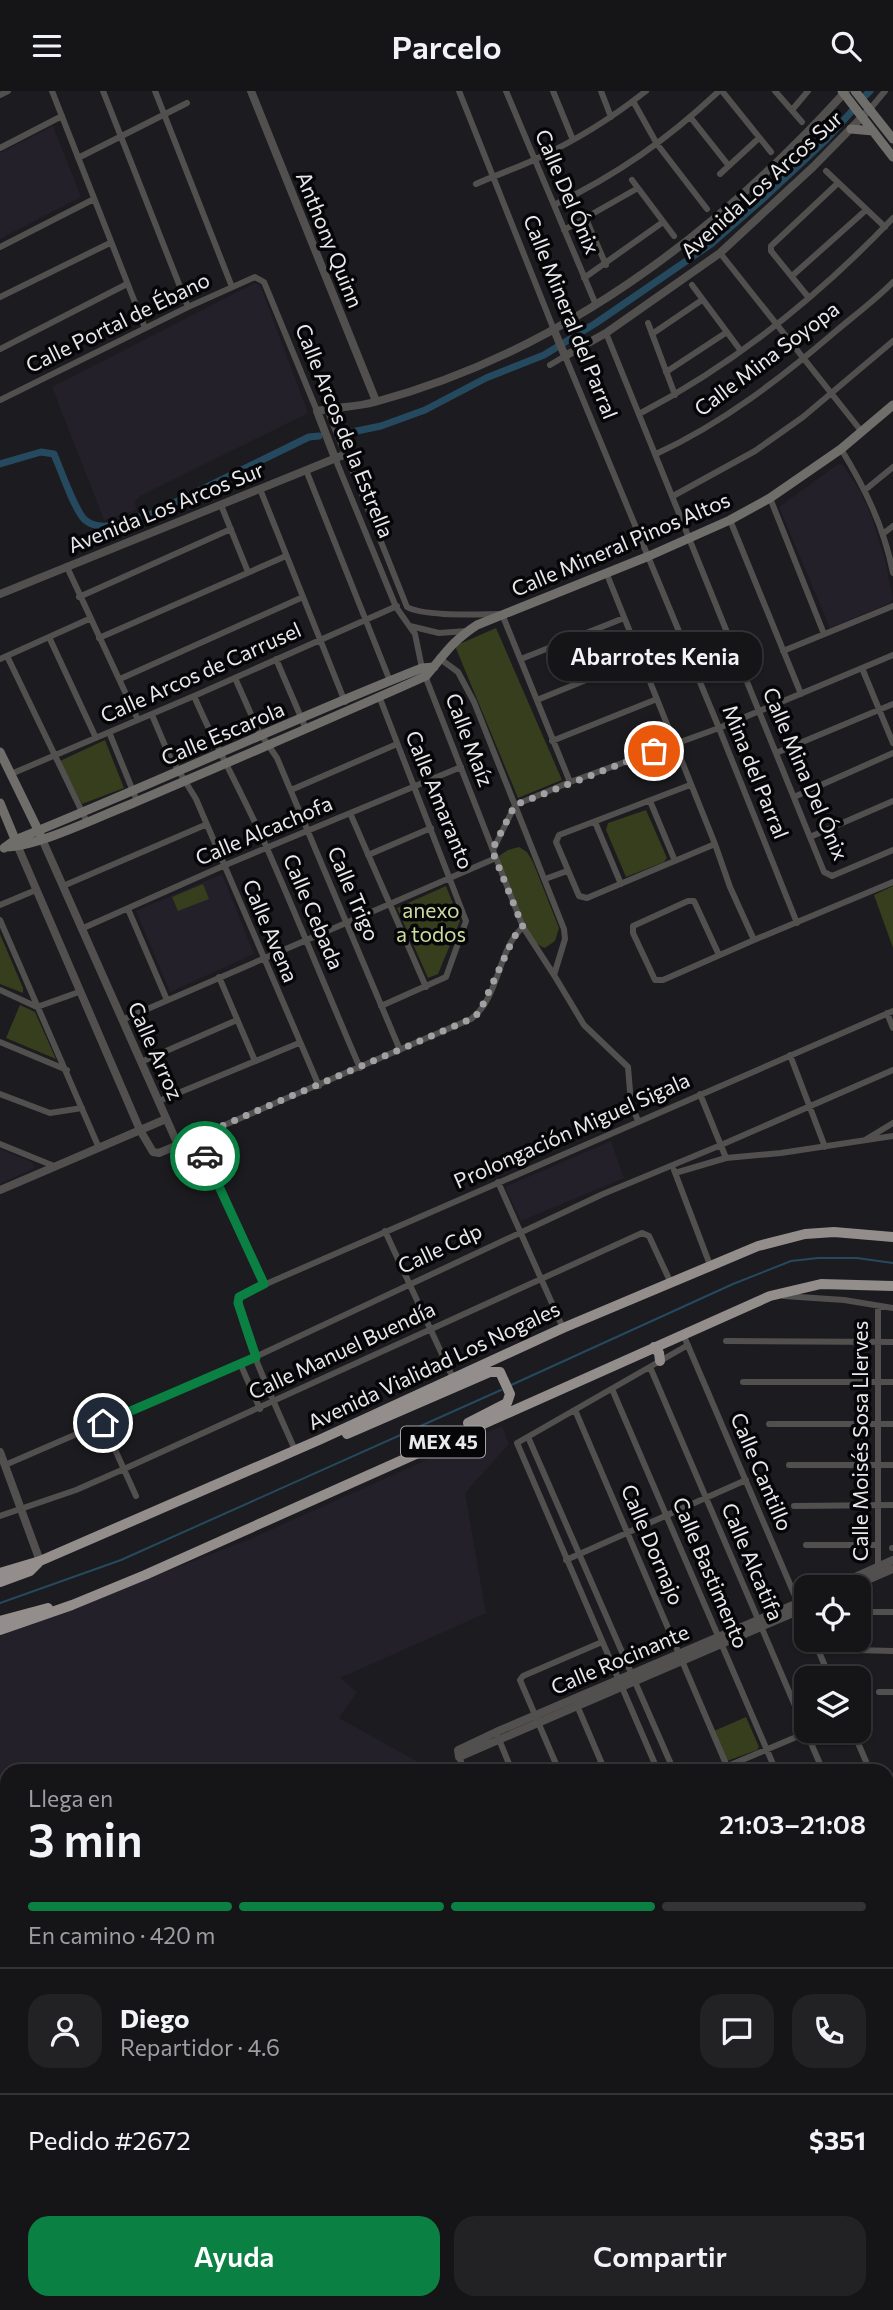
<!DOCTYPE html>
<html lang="es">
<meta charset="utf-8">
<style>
body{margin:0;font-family:Commissioner,sans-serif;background:#222124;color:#f1f3f6;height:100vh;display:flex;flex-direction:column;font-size:26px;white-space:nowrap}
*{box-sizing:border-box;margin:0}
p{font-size:23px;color:#9d9ea1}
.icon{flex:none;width:38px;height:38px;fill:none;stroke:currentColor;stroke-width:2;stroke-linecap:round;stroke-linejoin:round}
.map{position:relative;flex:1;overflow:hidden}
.details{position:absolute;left:0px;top:1673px;width:894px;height:546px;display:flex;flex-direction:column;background:#151417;border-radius:21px 21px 0 0;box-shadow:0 2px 5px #0004,0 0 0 2px #343336}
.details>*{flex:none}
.controls{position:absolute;left:794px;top:1484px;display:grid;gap:14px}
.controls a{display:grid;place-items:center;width:77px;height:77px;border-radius:14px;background:#151417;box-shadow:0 2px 5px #0004,0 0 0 2px #343336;font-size:35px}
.pin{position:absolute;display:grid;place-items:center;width:60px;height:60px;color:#fff;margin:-30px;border:4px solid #fff;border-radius:50%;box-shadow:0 2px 7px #0007}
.courier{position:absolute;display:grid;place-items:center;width:70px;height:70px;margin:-35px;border:5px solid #0b8043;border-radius:50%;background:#fff;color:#222;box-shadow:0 2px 9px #0007}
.bubble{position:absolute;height:49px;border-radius:21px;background:#151417;box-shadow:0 2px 5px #0004,0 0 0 2px #343336;font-size:23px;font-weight:600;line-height:49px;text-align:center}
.headline em{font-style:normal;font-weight:600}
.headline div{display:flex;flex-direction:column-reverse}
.headline{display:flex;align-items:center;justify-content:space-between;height:119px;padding:0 28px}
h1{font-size:46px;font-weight:600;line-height:52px}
.bar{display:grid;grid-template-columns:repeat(4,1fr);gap:10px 7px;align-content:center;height:84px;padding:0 28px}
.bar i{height:9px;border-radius:5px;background:#343336}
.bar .on{background:#0b8043}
.bar p{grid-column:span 4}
.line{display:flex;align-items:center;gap:18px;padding:0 28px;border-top:2px solid #343336}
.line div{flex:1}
.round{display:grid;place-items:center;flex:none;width:74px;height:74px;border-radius:21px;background:#222124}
.button{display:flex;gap:14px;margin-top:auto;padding:14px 28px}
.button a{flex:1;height:80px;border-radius:21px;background:#0b8043;color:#fff;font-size:28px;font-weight:600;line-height:80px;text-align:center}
.button a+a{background:#222124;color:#f1f3f6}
header{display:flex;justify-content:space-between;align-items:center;height:91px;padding:0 28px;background:#151417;font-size:32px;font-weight:600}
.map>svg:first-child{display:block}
.built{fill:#23202a}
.green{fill:#363e1e}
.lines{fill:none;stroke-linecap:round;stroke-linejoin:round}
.stream{stroke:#254a5f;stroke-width:2}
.canal{stroke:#254a5f;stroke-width:7}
.minor{stroke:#52504e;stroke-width:6}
.tertiary{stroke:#52504e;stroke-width:8}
.secondary{stroke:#706e6b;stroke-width:9}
.trunk{stroke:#938e8b;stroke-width:10}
.done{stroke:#a1a1a4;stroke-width:7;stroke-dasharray:0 12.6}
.route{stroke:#0b8043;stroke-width:9}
.labels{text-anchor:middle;stroke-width:7;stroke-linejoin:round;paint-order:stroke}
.shield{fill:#060608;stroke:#a5a5a8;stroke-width:2}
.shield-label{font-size:19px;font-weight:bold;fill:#e9e9ec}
.street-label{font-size:21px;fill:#e9e9ec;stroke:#060608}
.park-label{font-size:21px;fill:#ccde9f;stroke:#060608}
</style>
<header><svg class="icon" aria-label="menu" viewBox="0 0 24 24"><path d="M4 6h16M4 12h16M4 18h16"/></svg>Parcelo<svg class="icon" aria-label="search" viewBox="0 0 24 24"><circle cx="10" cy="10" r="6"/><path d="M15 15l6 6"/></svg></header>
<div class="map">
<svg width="893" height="2219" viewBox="0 0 893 2219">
<rect width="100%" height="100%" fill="#1c1b1f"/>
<path class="built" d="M 53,35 L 81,106 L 0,148 L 0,62 Z
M 255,192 L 260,194 L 308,322 L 140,405 L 135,411 L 136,419 L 104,429 L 52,296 Z
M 838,373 L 843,374 L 860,400 L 871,424 L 885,469 L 893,508 L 890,512 L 830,537 L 779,416 Z
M 222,783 L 254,863 L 170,901 L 136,820 Z
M 611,1050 L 624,1087 L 521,1130 L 505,1096 Z
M 0,1058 L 33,1072 L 35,1077 L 0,1093 Z
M 502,1335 L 509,1353 L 465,1402 L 486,1522 L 340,1587 L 357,1601 L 339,1627 L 434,1680 L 7,1680 L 7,2212 L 887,2212 L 887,2078 L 893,2091 L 893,2219 L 0,2219 L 0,1545 L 250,1448 Z"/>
<path class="green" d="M 496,537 L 562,689 L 518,707 L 455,555 Z
M 105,649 L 124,697 L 82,713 L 60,670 Z
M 646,719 L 667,767 L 664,771 L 626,786 L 606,739 L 608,732 Z
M 519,756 L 527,761 L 533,771 L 559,837 L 555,850 L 545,857 C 522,850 510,797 501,775 L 499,765 L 508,759 Z
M 203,793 L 209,808 L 178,820 L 172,806 Z
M 446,795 L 460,830 L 438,883 L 428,887 L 397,817 Z
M 893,795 L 893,857 L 874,804 Z
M 0,843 L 23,897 L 23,902 L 0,893 Z
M 20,914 L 35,921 L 56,968 L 6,947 Z
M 746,1626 L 759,1656 L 757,1659 L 727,1670 L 714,1640 Z
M 893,1821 L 893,1874 L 887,1884 L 887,1823 Z
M 437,2212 L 502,2212 L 499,2219 L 438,2219 Z"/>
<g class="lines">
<path class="stream" d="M 509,1295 L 733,1193 L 791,1170 L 818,1167 L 857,1167 L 893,1172
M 0,1512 L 121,1469 L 501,1299"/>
<path class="canal" d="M 866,4 L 870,0
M 347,342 L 381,335 L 425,319 L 486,287 L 544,264 L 596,232 L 711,153 L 766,105 L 826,49 L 851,21
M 0,373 L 41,361 L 54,363 C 60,377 75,420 85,429 C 95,437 107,436 117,433
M 136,427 L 149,424 L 309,346 L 319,345"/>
<path class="minor" d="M 52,0 L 145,237
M 103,0 L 188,216
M 155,0 L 232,196
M 459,0 L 554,239
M 506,0 L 596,214
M 553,0 L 573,49
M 601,0 L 611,26
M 722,0 L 771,61
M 775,0 L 802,31
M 0,4 L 8,0
M 633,10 L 657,53 L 707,118
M 870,18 L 885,0
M 792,19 L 808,0
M 691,27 L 729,75
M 0,57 L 62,25
M 78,67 L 187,12
M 826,80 L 885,136
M 720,83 L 759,47
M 632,89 L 674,145
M 476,93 C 496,84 517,77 536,68 C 575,50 612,27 646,0
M 554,114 C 617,84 668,48 719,0
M 586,128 L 606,174
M 564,139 L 638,97
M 0,156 L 94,108
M 720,162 L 862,341
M 792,185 L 866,119
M 584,187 L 663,131
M 692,194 L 741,260
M 0,206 L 110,152
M 809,207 L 771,160 L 771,155 L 838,92
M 648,232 L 675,304
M 606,242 L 824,781 L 832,785 L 893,759
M 652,243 L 702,209
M 0,258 L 127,193
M 550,274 L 565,265 L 719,637 L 797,832
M 666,281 L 727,241
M 0,309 L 188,216 L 255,186 L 264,191 L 317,320
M 639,323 C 734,273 819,205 893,127
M 841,358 C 865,397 884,436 893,482
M 346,363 L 407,516 C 425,526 480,523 502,523 L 570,691
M 656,363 C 723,332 780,288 836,240 C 855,224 875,209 893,191
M 335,367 L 396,516 L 415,543 L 422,577 L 523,836 L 554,884
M 306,379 L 390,590
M 260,398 L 345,611
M 865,399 L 893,376
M 673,405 L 755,360 L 803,326 L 893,250
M 770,407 L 824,543
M 221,414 L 248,481
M 730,429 L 801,603
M 884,442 L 893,435
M 67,476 L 138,629
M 606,481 L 715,753 L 730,796 L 754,849 L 893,791
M 79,506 L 231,438
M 410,535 L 439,542 L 467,540
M 49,546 L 96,647
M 99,547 L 286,465
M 783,560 L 893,515
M 7,565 L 87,731
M 439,567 L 458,581 L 474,611 L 564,838 L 565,848 L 554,884 L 584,934 L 628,976 L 631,1012 L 638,1030
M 0,568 L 89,528
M 276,568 L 306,638
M 521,568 L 624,527
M 862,577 L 893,652
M 235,587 L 258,639 L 277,667 L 400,959
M 120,588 L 303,506
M 194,605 C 216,656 243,704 266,755 C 298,828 328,903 360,977
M 379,605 L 466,830 L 446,886 L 381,915
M 537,609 L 640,567
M 152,624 L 169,664 L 196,708 L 319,995
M 109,641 L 137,710
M 552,650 L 657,608
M 776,662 L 893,613
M 11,683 L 194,605 L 397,515
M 690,694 L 559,744 L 556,751 L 579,805 L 587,807 L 715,753
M 291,699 L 397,653
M 794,706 L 893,662
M 650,710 L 675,770
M 350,722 L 426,896
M 595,731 L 621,793
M 810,746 L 893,710
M 493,759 L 515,714 L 570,691 L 719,637 L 893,564
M 368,764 L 431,737
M 545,788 L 567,780
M 63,795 L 205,734
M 0,814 L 36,799
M 128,818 L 167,909
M 0,829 L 99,1057
M 81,838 L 223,775 L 461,676
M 719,864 L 694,810 L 688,810 L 633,835 L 633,842 L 655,889 L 663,889 L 754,849
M 219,886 L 255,970
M 0,899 L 37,916 L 79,901
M 887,922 L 893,937
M 122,929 L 496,767
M 0,951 L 67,979
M 790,964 L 825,1056
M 141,971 L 237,929
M 0,1003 L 50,1022 L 82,1017
M 700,1003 L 726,1067
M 159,1010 L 299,952
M 196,1046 L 264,1193
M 865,1049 L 893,1032
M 0,1053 L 54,1075
M 178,1054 L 471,928 C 500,906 497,859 523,836
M 674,1079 L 710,1174
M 675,1082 L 726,1067 L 781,1062 L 893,1045
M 498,1091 L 563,1237
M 385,1140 L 453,1287
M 784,1205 L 844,1209 L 893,1217
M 683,1243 L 807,1533
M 726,1250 L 893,1251
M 240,1272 L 260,1318
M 650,1276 L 823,1680
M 743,1291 L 893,1291
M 612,1298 L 776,1680
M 575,1319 L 729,1680
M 103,1332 L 136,1405
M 769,1333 L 893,1333
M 528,1346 L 674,1680
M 295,1359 C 283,1331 235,1230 239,1206 L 243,1203 L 893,920
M 5,1374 L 255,1266 L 603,1103 L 721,1054 L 893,979
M 789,1374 L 893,1374
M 794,1415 L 893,1414
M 0,1425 L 76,1399 L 124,1378 L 642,1142 L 649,1145 L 670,1190
M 806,1454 L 878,1454
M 892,1457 L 893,1457
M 566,1469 L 746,1389
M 878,1479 L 878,1215
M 859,1521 L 893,1521
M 814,1549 L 830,1587
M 856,1559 L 893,1560
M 879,1601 L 893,1601
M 576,1612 L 605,1680
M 853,1640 L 870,1680
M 498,1646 L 512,1680
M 459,1666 L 465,1680
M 559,1680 L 520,1589 L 523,1585 L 602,1551
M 658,1680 L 517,1352 L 688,1254
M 716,1680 L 808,1641
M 887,1719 L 893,1732
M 887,1814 L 893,1811
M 887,1894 L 893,1882
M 887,1914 L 893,1927
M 887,2022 L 893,2035
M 887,2100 L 893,2113
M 0,2175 L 7,2169"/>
<path class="tertiary" d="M 251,0 L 376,310
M 554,239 L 565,265 L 606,242 L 720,162 L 813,76 L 865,23
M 335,367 L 317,320 C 336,316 356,316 375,311 C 562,261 718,141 846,0
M 0,503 L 346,363 L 328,318
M 18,756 L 140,1039 L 153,1061 L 159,1062 L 178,1054 L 42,748
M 0,1099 L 166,1028
M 0,1361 L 40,1470
M 833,1496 L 893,1469
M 851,1496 L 893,1478
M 807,1508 L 496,1641 L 458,1659 L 459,1666 L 807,1516
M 0,1715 L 7,1714
M 0,1723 L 7,1723
M 348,2212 L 349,2219
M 383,2212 L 386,2219
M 648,2212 L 651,2219
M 660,2212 L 663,2219
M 336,2219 L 341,2212
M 355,2219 L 359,2212"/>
<path class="secondary" d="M 842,0 L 893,66
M 855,0 L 893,48
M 851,38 L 873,40
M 0,661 L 40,743
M 0,712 L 17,753
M 5,756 C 35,757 100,725 131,713 C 229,671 328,629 426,585 C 445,563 451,551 477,534 L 649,465 L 730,429 L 770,407 L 841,358 L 893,314
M 4,757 L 15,749 C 152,694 285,631 422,577 L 434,576
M 887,1742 L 893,1739
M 887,1755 L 893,1753"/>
<path class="trunk" d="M 654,1256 L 659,1262 L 660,1270
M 347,1343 L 490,1281 L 500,1281 L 510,1303 L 507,1312 L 468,1332
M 0,1482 L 40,1470 L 319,1349 L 563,1237 L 758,1155 L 805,1143 L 834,1141 L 893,1146
M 0,1491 L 30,1480 L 38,1472
M 0,1530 L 48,1517
M 0,1539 L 72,1514 L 145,1484 L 770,1205 L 821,1193 L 893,1195"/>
</g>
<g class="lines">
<path class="done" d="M 205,1065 L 196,1046 L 471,928 L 479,922 L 514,846 L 523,836 L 492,759 L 515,714 L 654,660"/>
<path class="route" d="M 103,1332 L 256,1266 L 238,1212 L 239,1206 L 264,1193 L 205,1065"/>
</g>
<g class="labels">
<rect class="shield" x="401" y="1335.5" width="84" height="31" rx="5"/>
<g class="shield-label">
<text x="443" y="1358">MEX 45</text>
</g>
<g class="street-label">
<text transform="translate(762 94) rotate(-42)" y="7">Avenida Los Arcos Sur</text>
<text transform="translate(567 101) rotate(67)" y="7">Calle Del Ónix</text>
<text transform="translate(329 149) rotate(68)" y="7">Anthony Quinn</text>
<text transform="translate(570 226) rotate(68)" y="7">Calle Mineral del Parral</text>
<text transform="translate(118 232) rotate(-26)" y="7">Calle Portal de Ébano</text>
<text transform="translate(767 268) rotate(-37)" y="7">Calle Mina Soyopa</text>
<text transform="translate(344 340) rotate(68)" y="7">Calle Arcos de la Estrella</text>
<text transform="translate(166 417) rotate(-22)" y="7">Avenida Los Arcos Sur</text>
<text transform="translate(621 454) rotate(-23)" y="7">Calle Mineral Pinos Altos</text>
<text transform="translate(201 582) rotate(-24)" y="7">Calle Arcos de Carrusel</text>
<text transform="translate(223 643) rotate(-23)" y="7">Calle Escarola</text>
<text transform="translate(469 649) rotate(69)" y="7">Calle Maíz</text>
<text transform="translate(755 681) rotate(68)" y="7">Mina del Parral</text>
<text transform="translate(805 683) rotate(67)" y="7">Calle Mina Del Ónix</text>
<text transform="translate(439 709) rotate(68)" y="7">Calle Amaranto</text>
<text transform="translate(264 740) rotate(-23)" y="7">Calle Alcachofa</text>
<text transform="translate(353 803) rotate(67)" y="7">Calle Trigo</text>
<text transform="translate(313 821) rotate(67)" y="7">Calle Cebada</text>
<text transform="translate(270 840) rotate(67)" y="7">Calle Avena</text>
<text transform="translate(155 960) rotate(66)" y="7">Calle Arroz</text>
<text transform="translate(572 1040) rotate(-24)" y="7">Prolongación Miguel Sigala</text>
<text transform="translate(440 1158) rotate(-25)" y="7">Calle Cdp</text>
<text transform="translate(342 1260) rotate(-25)" y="7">Calle Manuel Buendía</text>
<text transform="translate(434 1275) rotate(-25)" y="7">Avenida Vialidad Los Nogales</text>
<text transform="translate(861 1350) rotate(-90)" y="7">Calle Moisés Sosa Llerves</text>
<text transform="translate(761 1381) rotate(67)" y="7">Calle Cantillo</text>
<text transform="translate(652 1454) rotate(67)" y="7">Calle Dornajo</text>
<text transform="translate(752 1471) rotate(67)" y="7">Calle Alcatifa</text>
<text transform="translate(710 1482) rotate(67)" y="7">Calle Bastimento</text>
<text transform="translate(620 1569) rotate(-23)" y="7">Calle Rocinante</text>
</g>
<g class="park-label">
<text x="431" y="827">anexo<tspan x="431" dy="24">a todos</tspan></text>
</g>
</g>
</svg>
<div class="controls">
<a><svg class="icon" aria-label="locate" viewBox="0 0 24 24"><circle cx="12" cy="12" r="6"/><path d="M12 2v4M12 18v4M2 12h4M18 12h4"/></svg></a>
<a><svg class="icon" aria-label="layers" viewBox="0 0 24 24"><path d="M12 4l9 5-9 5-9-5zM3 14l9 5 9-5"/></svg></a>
</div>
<div class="pin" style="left:654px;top:660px;background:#ea580c"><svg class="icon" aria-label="bag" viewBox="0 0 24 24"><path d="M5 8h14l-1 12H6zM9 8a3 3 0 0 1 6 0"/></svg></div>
<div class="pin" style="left:103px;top:1332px;background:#1f2937"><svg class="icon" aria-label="home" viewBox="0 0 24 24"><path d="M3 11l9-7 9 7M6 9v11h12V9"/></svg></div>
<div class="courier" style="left:205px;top:1065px"><svg class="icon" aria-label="car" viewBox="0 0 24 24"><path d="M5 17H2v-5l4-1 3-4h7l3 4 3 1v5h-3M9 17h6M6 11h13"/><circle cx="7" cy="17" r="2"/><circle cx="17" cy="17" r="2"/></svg></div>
<div class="bubble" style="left:548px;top:541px;width:214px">Abarrotes Kenia</div>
<section class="details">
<div class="headline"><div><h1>3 min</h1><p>Llega en</p></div><em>21:03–21:08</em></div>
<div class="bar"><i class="on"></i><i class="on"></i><i class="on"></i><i></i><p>En camino · 420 m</p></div>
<div class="line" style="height:126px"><a class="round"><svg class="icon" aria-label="person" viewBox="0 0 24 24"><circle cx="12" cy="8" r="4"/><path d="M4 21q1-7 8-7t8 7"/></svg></a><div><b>Diego</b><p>Repartidor · 4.6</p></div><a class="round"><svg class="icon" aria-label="chat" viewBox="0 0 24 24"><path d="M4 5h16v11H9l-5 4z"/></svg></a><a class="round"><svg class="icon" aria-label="phone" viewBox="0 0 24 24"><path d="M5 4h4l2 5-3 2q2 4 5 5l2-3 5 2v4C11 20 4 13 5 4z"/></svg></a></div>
<div class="line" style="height:91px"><div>Pedido #2672</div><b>$351</b></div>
<div class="button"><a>Ayuda</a><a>Compartir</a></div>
</section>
</div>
